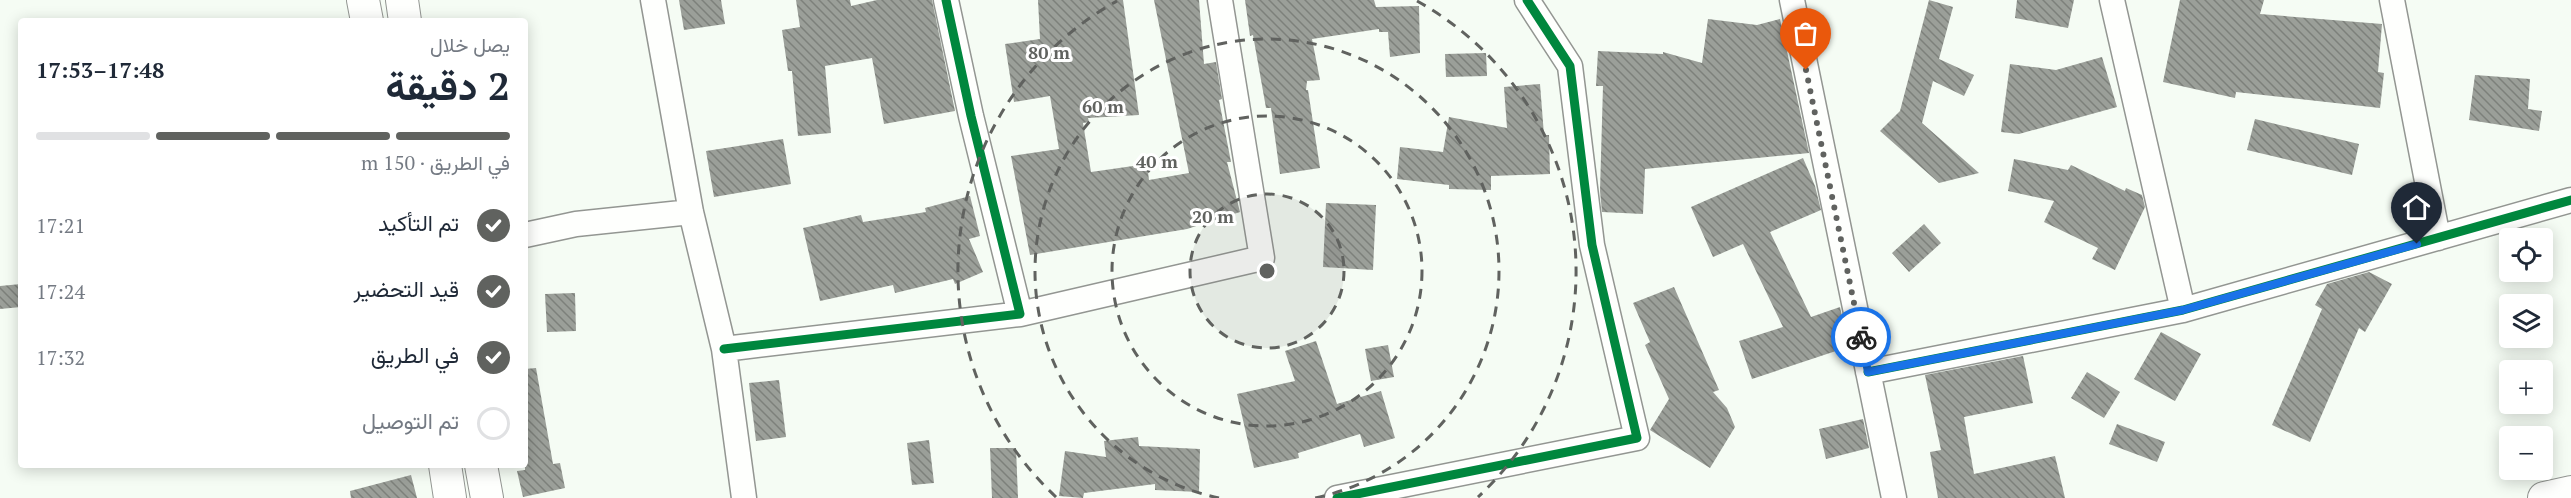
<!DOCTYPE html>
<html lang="ar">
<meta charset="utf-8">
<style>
body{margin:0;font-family:"PT Serif",Vazirmatn,serif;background:#f2f2f3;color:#1f2937;direction:rtl;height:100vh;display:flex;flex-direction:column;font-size:22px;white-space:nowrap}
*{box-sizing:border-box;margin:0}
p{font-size:20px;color:#747a83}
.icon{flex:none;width:33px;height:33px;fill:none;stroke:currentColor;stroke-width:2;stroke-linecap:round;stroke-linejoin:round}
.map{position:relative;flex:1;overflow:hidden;direction:ltr}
.side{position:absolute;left:18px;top:18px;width:510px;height:450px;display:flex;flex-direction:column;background:#fff;border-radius:6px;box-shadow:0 3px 15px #0003;direction:rtl}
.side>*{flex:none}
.tools{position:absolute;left:2499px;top:228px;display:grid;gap:12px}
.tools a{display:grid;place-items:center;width:54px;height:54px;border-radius:6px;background:#fff;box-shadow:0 3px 15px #0003;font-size:30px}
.pin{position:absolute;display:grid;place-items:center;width:51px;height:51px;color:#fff;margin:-62px -26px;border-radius:50% 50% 50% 0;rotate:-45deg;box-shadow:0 0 6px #0007}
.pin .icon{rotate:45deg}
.courier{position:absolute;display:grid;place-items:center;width:60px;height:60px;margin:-30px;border:4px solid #1a73e8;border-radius:50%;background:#fff;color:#222;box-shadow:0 2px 8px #0007}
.headline em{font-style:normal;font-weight:700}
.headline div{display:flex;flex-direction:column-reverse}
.headline{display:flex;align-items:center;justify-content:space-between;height:102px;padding:0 18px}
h1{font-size:39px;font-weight:700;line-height:45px}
.bar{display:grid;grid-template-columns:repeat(4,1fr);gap:9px 6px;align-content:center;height:72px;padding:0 18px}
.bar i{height:8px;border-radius:4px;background:#e0e1e3}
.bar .active{background:#60625f}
.bar p{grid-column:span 4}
ol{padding:0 18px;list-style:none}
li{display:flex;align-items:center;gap:18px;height:66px}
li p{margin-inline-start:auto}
li .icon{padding:6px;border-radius:50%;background:#60625f;color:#fff;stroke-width:4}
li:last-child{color:#747a83}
li i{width:33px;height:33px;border:3px solid #e0e1e3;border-radius:50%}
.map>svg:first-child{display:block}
.building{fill:url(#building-back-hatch)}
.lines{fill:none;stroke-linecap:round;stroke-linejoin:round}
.minor-casing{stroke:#939692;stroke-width:27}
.tertiary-casing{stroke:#939692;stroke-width:34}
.minor{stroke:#fefffd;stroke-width:24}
.tertiary{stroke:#fefffd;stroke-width:32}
.cycleway-casing{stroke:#fff;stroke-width:13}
.cycleway{stroke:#00873e;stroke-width:9}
.done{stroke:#60625f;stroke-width:6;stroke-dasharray:0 10.8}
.route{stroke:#1a73e8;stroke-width:8}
.ring{fill:none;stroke:#60625f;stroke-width:3;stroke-dasharray:10 8}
.centre{fill:#60625f;stroke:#fff;stroke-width:3}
.ring-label{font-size:18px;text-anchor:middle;font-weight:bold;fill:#60625f;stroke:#fff;stroke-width:6;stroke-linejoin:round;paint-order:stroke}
</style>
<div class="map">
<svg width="2571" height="498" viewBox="0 0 2571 498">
<defs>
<pattern id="building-back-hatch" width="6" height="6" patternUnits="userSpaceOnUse" patternTransform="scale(1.5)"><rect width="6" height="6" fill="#9b9f99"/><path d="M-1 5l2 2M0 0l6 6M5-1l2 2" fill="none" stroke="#7d807b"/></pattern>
</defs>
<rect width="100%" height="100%" fill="#f5fcf4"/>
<path class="building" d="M 679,0 L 721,0 L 725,24 L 684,30 Z
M 796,0 L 850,0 L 851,6 L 877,0 L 932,0 L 955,111 L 884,124 L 872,58 L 825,66 L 831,133 L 798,136 L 792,71 L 788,71 L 782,30 L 800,27 Z
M 1038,0 L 1123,0 L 1139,115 L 1088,118 L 1089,122 L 1083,123 L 1091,172 L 1147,164 L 1149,180 L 1189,173 L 1154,0 L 1199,0 L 1204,64 L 1216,62 L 1222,99 L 1219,100 L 1231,162 L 1227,162 L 1240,212 L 1187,229 L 1030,255 L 1011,156 L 1059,149 L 1050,96 L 1014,102 L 1005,44 L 1040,39 Z
M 1245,0 L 1374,0 L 1376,7 L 1419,6 L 1420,53 L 1390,57 L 1388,32 L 1379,32 L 1379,29 L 1312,39 L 1320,80 L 1307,81 L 1306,90 L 1308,90 L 1320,168 L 1280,174 L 1271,108 L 1266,108 L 1253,35 L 1250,36 Z
M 1929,0 L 1953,7 L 1939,59 L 1974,75 L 1964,96 L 1933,81 L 1922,123 L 1979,173 L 1939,183 L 1880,131 L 1900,111 Z
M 2017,0 L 2074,0 L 2068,28 L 2015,18 Z
M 2180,0 L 2264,0 L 2260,14 L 2382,24 L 2378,72 L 2384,73 L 2380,108 L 2236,92 L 2235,98 L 2163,82 Z
M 1708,19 L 1757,25 L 1780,19 L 1809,153 L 1645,169 L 1643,214 L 1602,212 L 1600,191 L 1603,86 L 1596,86 L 1598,51 L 1663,54 L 1663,52 L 1702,63 Z
M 1486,53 L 1487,76 L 1446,77 L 1445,54 Z
M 2102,57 L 2117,107 L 2019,134 L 2001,132 L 2010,64 L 2056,70 Z
M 2475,75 L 2530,79 L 2528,109 L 2542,111 L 2539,131 L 2469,120 Z
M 1540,84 L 1544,135 L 1549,135 L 1550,174 L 1491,176 L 1491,190 L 1449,189 L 1449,185 L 1397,179 L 1400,147 L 1443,152 L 1449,117 L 1507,128 L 1504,87 Z
M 2255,119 L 2359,144 L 2352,175 L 2247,150 Z
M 783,139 L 791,184 L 714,197 L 706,151 Z
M 1803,158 L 1815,186 L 1821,210 L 1770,232 L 1811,317 L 1840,307 L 1848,347 L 1752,379 L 1739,341 L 1783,327 L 1743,244 L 1713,257 L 1691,207 Z
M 2014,159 L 2068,170 L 2071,165 L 2125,191 L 2126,188 L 2142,195 L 2145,207 L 2115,270 L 2092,259 L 2098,248 L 2044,222 L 2054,201 L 2008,191 Z
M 970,196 L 980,236 L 969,239 L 983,272 L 955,284 L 953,279 L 895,293 L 893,285 L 820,301 L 803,228 L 861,215 L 863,222 L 926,212 L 925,208 Z
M 1326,203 L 1376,205 L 1373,270 L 1323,267 Z
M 1924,224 L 1941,243 L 1909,272 L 1892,253 Z
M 2369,272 L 2392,284 L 2365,332 L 2359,328 L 2310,442 L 2272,425 L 2322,309 L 2315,305 L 2327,284 Z
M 21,284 L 21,307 L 0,309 L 0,286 Z
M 1674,287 L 1719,390 L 1713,392 L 1727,408 L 1735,427 L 1710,468 L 1650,430 L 1669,399 L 1645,345 L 1650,342 L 1633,303 Z
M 575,293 L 576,331 L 547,332 L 545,294 Z
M 2161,332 L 2201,354 L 2175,401 L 2134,379 Z
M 1316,341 L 1337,404 L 1381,391 L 1395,438 L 1364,447 L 1360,434 L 1298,453 L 1299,458 L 1254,468 L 1237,394 L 1295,381 L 1285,351 Z
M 1388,345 L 1394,377 L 1371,381 L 1365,349 Z
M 2023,356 L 2033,403 L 1964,417 L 1974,474 L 2055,456 L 2065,498 L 1938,498 L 1930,452 L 1941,450 L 1925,375 Z
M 536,368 L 553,464 L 560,463 L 565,488 L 523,497 L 517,471 L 525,470 L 525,369 Z
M 2087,372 L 2120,392 L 2104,418 L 2071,398 Z
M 779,380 L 786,437 L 756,441 L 749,383 Z
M 1863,419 L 1869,448 L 1826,459 L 1819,429 Z
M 2117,424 L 2165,442 L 2157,462 L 2109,444 Z
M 1138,437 L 1139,446 L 1200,449 L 1199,492 L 1155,490 L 1155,484 L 1084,493 L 1083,498 L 1059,496 L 1065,451 L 1106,457 L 1104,441 Z
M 929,440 L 934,483 L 912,485 L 907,443 Z
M 990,448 L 1016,448 L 1018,498 L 992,498 Z
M 411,475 L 417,498 L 351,498 L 350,491 Z"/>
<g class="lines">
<defs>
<path id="minor" d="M 653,0 L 691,212 L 724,349 L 744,498
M 1792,0 L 1894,498
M 2112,0 L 2183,310
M 2392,0 L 2438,238
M 525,235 L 576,224 L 691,212
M 1020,314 L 1262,258 L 1220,0
M 724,349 L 1020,314 L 971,116 L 946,0
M 1868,372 L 2183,310 L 2571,200
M 1337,498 L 1637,438 L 1592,245 L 1570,66 L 1527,0"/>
<path id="tertiary" d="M 363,0 L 367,21
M 402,0 L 405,21
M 445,465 L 450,498
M 481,465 L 487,498
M 2544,498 L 2571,492"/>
</defs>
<use href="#minor" class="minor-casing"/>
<use href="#tertiary" class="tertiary-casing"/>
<use href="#minor" class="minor"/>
<use href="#tertiary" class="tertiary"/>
<defs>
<path id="cycleway" d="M 724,349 L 1020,314 L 971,116 L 946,0
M 1868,372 L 2183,310 L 2571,200
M 1337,498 L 1637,438 L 1592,245 L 1570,66 L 1527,0"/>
</defs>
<use href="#cycleway" class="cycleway-casing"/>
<use href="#cycleway" class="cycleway"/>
</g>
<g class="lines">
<path class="done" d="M 1806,70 L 1861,337"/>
<path class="route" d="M 1861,337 L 1868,372 L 2183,310 L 2417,244"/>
</g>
<circle cx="1267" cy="271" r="77" fill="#60625f" fill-opacity=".12"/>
<g class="ring">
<circle cx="1267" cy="271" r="77"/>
<circle cx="1267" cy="271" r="155"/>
<path d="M1219 498A232 232 0 1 1 1315 498"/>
<path d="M1056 497A309 309 0 0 1 1117 1M1417 1A309 309 0 0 1 1478 497"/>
</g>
<circle cx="1267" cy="271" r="9" class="centre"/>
<g class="ring-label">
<text x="1049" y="59">80 m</text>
<text x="1103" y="113">60 m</text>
<text x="1157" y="168">40 m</text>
<text x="1213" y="223">20 m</text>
</g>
</svg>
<div class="tools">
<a><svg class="icon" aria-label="locate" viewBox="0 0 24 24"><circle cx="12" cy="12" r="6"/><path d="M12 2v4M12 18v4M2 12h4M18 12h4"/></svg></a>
<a><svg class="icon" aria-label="layers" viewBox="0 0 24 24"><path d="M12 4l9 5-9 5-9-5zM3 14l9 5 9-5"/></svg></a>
<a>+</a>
<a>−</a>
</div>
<div class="pin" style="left:1806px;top:70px;background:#ea580c"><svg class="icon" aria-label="bag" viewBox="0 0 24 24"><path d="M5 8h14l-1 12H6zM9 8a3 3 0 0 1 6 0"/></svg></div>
<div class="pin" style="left:2417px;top:244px;background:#1f2937"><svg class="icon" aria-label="home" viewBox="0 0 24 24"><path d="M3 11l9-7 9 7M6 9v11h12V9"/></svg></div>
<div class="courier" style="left:1861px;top:337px"><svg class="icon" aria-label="bike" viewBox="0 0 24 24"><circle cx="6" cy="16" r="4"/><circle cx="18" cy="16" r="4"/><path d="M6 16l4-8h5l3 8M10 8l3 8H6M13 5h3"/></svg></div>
<section class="side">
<div class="headline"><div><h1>2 دقيقة</h1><p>يصل خلال</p></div><em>17:48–17:53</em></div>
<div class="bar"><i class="active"></i><i class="active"></i><i class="active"></i><i></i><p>في الطريق · 150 m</p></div>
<ol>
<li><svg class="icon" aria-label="check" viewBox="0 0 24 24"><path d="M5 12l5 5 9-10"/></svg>تم التأكيد<p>17:21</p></li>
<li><svg class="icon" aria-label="check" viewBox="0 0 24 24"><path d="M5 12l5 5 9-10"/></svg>قيد التحضير<p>17:24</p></li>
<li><svg class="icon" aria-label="check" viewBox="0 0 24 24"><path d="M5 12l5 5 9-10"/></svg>في الطريق<p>17:32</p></li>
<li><i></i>تم التوصيل</li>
</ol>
</section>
</div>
